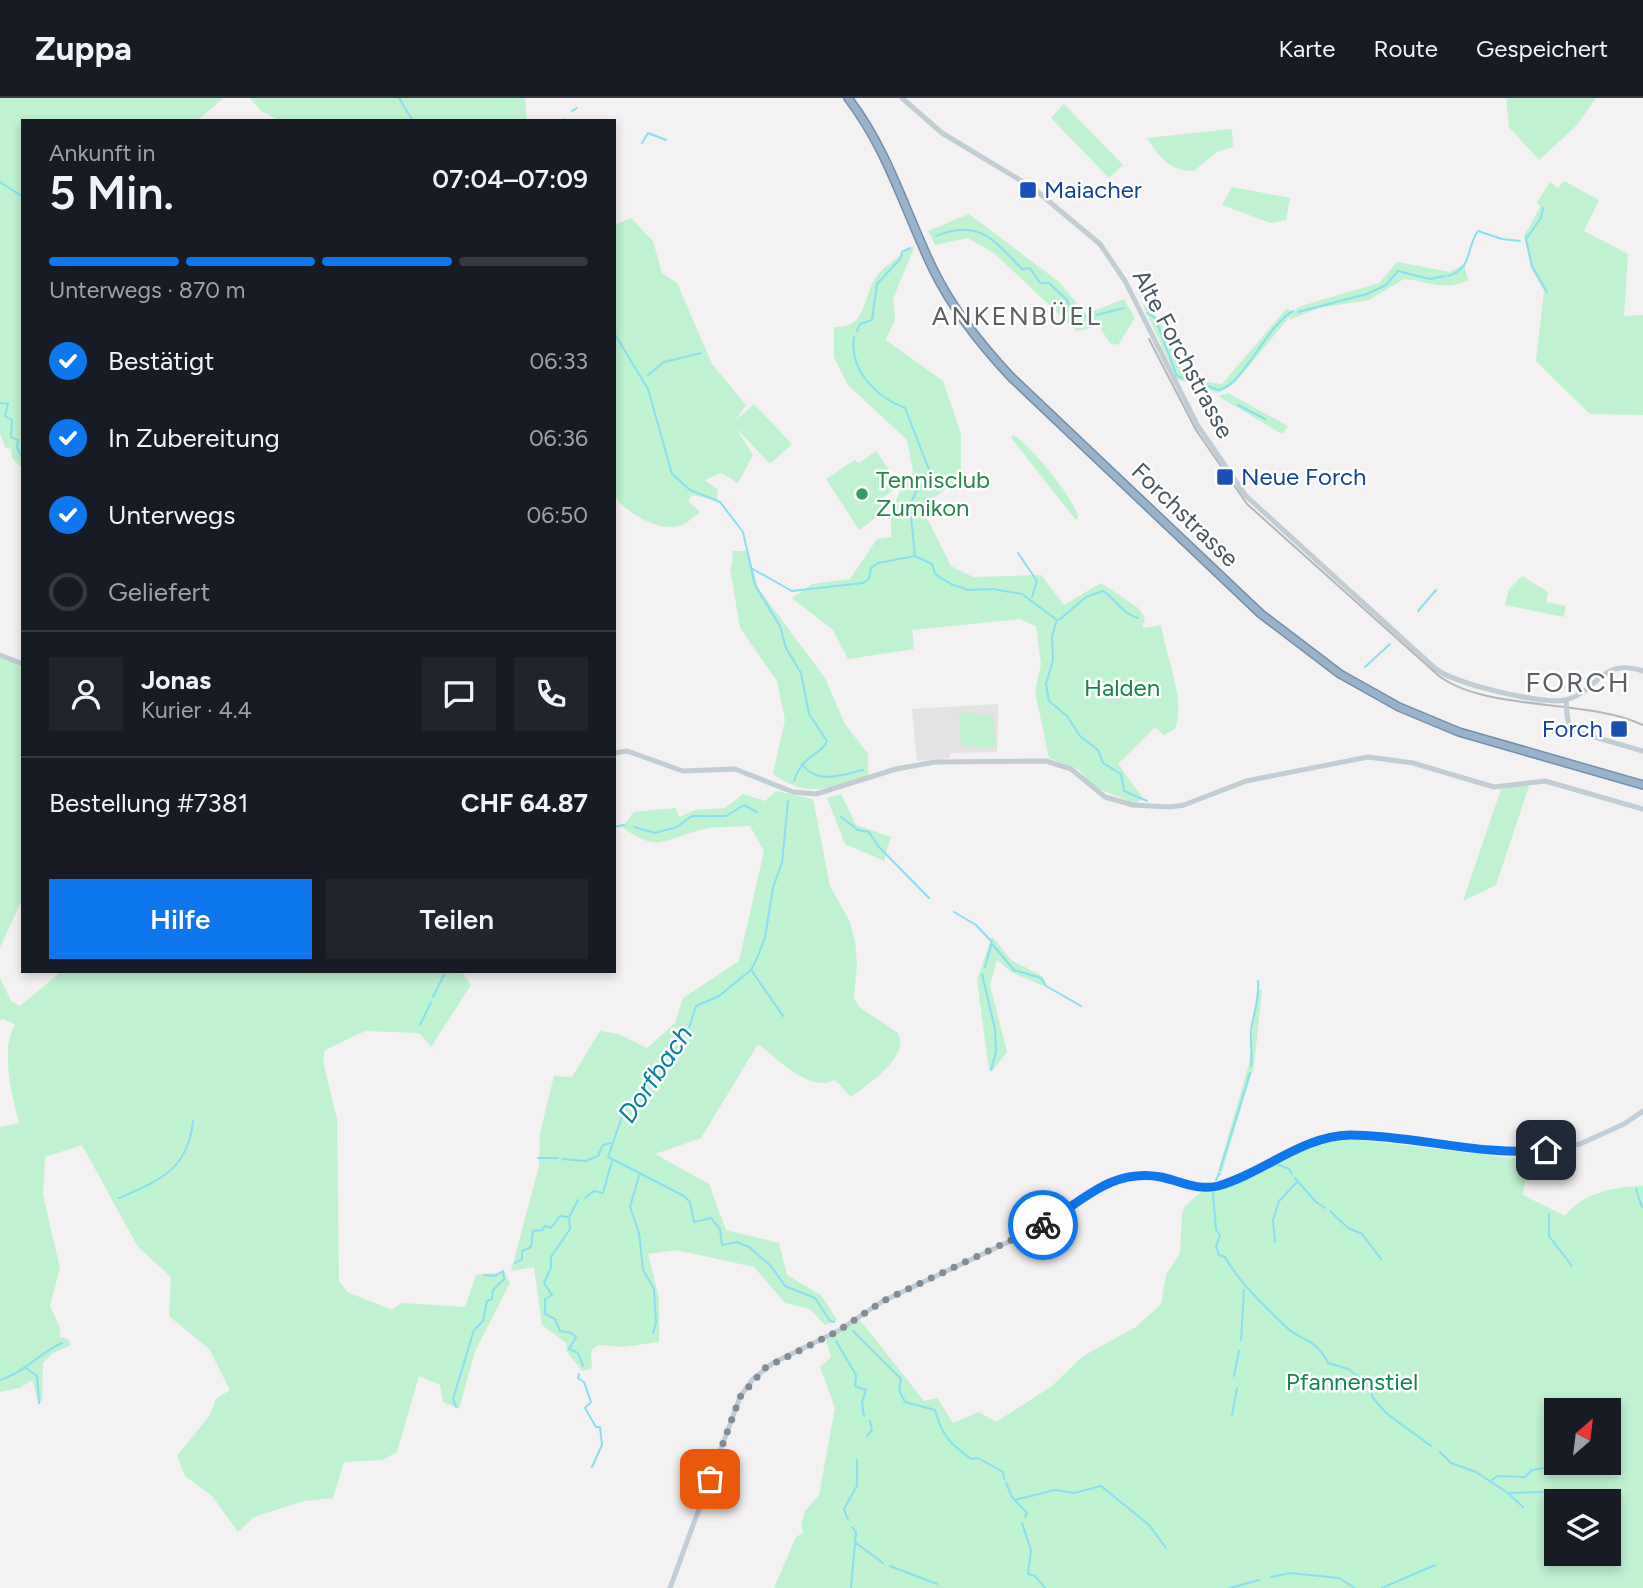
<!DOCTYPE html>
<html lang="de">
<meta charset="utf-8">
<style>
body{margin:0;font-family:Figtree,sans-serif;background:#20242c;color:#f1f3f6;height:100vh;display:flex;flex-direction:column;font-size:26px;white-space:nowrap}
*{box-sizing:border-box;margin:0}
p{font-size:23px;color:#9ea1a6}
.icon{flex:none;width:38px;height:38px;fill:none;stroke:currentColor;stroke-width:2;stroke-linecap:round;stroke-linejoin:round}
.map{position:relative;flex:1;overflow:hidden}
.details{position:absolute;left:21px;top:21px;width:595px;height:854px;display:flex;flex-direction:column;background:#171b24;border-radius:0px;box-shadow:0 4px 10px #0003}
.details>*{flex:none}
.needle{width:46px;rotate:28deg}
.controls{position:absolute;left:1544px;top:1300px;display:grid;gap:14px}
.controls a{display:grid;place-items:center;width:77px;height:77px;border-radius:0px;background:#171b24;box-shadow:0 4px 10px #0003;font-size:35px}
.pin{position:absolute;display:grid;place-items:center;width:60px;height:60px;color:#fff;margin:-30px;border-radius:14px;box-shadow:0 4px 10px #0006}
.courier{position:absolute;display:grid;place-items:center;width:70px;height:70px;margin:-35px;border:5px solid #0f77ee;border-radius:50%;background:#fff;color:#222;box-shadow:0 2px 9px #0007}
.headline em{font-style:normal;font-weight:600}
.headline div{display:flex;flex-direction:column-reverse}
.headline{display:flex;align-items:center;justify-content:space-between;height:119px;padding:0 28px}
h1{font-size:46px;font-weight:600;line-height:52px}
.bar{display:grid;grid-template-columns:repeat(4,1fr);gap:10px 7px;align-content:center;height:84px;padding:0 28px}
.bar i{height:9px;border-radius:5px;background:#363941}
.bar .selected{background:#0f77ee}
.bar p{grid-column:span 4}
.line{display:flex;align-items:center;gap:18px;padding:0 28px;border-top:2px solid #363941}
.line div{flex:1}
.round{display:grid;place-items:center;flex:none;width:74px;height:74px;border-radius:0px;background:#20242c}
ol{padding:0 28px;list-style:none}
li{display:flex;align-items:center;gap:21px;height:77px}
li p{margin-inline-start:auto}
li .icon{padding:7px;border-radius:50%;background:#0f77ee;color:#fff;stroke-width:4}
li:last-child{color:#9ea1a6}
li i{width:38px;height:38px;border:4px solid #363941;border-radius:50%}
.primary-button{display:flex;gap:14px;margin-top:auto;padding:14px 28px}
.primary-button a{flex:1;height:80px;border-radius:0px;background:#0f77ee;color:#fff;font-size:28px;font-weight:600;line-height:80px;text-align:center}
.primary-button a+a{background:#20242c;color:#f1f3f6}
header{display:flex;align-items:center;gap:42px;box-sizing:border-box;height:98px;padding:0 35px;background:#171b24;border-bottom:2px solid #363941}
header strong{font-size:33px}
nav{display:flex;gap:38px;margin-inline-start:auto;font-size:24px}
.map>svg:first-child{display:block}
.education{fill:#e4e2e3}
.green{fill:#bef2d1;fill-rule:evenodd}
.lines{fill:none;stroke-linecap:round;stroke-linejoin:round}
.stream{stroke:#89def1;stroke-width:2}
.trunk-casing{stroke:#7190ae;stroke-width:10}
.tertiary{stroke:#c1ccd3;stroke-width:5}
.secondary{stroke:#c1cdd8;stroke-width:5}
.trunk{stroke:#9ab3ca;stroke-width:7}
.rail{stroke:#b3b6bb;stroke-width:2}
.tertiary-bridge{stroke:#c1ccd3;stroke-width:5}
.done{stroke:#838c92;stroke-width:7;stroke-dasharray:0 12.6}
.route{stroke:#0f77ee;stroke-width:9}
.transit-dot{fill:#1a4fb4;stroke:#fff;stroke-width:2.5}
.leisure-dot{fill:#2e9e5b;stroke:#fff;stroke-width:2.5}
.labels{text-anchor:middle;stroke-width:5;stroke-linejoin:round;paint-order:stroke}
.transit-label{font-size:24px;fill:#164399;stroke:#fff;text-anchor:start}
.street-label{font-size:24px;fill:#47555f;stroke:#fff}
.leisure-label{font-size:24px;fill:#27864d;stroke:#fff;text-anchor:start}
.park-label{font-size:24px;fill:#128749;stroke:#fff}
.neighbourhood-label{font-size:26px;letter-spacing:2px;fill:#5d6166;stroke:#fff}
.water-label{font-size:26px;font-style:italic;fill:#07819c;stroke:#fff}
.quarter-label{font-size:28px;letter-spacing:2px;fill:#5d6166;stroke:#fff}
</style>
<header>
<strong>Zuppa</strong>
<nav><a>Karte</a><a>Route</a><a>Gespeichert</a></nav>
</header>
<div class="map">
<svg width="1643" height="1490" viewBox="0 0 1643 1490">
<rect width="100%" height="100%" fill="#f3f1f1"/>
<path class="education" d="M 998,606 L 997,654 L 950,655 L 950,660 L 917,663 L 912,611 Z"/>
<path class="green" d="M 0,0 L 223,0 L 197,23 L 23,23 L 23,371 L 12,360 L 11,351 L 6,350 L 0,336 Z
M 250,0 L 525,0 L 527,23 L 281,23 L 261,13 Z
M 1506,0 L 1596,0 L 1576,28 L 1539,62 L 1509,29 Z
M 1064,6 L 1123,67 L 1109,80 L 1051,20 Z
M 1232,31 L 1233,49 L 1217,54 L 1194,73 C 1169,72 1161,61 1147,40 Z
M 1564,83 L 1599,102 L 1584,133 L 1628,156 L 1624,218 L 1643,217 L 1643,317 L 1590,316 L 1536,263 L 1544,193 L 1531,170 L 1524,138 L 1540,109 L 1537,104 L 1550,84 L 1558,90 Z
M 1232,89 L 1290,100 L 1286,122 L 1270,125 L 1222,107 Z
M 969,116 L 1059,184 L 1086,216 L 1124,201 L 1135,220 L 1118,247 L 1110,245 L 1099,228 L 1077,233 L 994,155 L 968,140 L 935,147 L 928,133 Z
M 631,120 L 653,143 L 662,175 L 677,185 L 712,266 L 746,307 L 736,322 L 754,306 L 792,346 L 770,366 L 736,330 L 753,357 L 738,385 L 721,375 L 705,382 L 718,392 L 717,402 L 692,397 L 688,403 L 700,414 C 694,418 688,425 682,427 C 659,435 628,416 614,398 L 614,127 Z
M 915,147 L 893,201 L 895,221 L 886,242 L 943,283 L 961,335 L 961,378 L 922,410 L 951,468 L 973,479 L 1041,477 L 1064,507 L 1101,485 L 1137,509 L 1145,520 L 1142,530 L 1161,527 C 1166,560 1186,601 1175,631 L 1164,637 L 1155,629 L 1118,666 L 1143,700 L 1136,706 L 1094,689 L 1079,672 L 1049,660 L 1035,594 L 1041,566 L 1036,528 L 1020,521 L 912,532 L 914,551 L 848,561 L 833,532 L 792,500 L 812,486 L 850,481 L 877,441 L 892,439 C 887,416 900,390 913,373 L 907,342 L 848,287 L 834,259 L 834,229 C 868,231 862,199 876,179 C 885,167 903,156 915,147 Z
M 1397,164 L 1450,174 L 1464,166 L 1468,182 C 1445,194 1428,183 1404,181 L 1369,202 L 1319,210 L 1289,222 L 1291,217 L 1234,286 L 1218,295 L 1177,281 L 1142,205 L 1159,221 L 1181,272 L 1208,284 L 1222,286 L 1287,210 L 1293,215 L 1298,209 L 1379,185 Z
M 1228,295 L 1288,328 L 1282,336 L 1218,298 Z
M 1012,337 C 1027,342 1079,406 1078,421 L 1075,421 L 1012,341 Z
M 876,353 L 900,388 L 879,402 L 886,412 L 859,432 L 826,381 L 855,362 L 859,365 Z
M 732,453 L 748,453 L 758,490 L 825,580 L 845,626 L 868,656 L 868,677 C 829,690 809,701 773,676 L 785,622 L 777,583 L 740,530 L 730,470 L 733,463 Z
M 1522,478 L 1548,494 L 1546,504 L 1566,508 L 1564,519 L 1505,507 L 1509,491 Z
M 0,558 L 23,567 L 23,799 L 0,850 Z
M 977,614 L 978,618 L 993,617 L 996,650 L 961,648 L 959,615 Z
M 1530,685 L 1496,787 L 1463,803 L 1501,691 Z
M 776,693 L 813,701 L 830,788 L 849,822 L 855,842 L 857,866 L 854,900 L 859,909 L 898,935 C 911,958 867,987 851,999 L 835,982 C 808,995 778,960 758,946 L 701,1040 L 655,1056 L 709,1086 L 726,1132 L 779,1145 L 787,1177 L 821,1197 L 837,1222 L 825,1227 L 810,1211 L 785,1205 L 754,1169 L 676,1152 L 648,1156 L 659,1200 L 659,1244 L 623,1249 L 598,1247 L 591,1253 L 592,1270 L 582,1273 L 567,1254 L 566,1245 L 542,1227 L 534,1169 L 511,1173 L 539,1068 L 540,1035 L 554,978 L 572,979 L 600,933 L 619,936 L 647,950 L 675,925 L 683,900 L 739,863 L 764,753 L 750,728 C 734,729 715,728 700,732 C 662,742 658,755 622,729 L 634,714 L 676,710 L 679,719 L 695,712 L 725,710 L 743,696 L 765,703 Z
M 841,696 L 856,727 L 891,739 L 884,763 L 845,746 L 827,700 Z
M 992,838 L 1011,862 L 1042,878 L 1046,886 L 1043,888 L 1011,874 L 997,862 L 990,887 L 1007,954 L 993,972 L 989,972 L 977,882 Z
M 62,873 L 461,873 L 471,887 L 431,949 L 419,935 L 365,933 L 325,952 L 323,963 L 337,1021 L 339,1183 L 347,1194 L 392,1212 L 402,1205 L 465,1209 L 476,1177 L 505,1174 L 510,1185 L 475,1253 L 459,1311 L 443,1304 L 440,1287 L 419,1278 L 397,1354 L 382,1362 L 344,1364 L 333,1400 L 304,1403 L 254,1419 L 238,1434 L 212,1398 L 185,1378 L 177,1358 L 210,1317 L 216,1301 L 230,1292 L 209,1251 L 169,1218 L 171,1179 L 138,1149 L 82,1047 L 45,1059 L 43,1097 L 60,1170 L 50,1208 L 60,1230 L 60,1239 L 68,1241 L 71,1247 L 53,1255 L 43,1265 L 42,1303 L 39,1307 L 32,1282 L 20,1290 L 0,1294 L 0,1029 L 19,1025 C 12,999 0,950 15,927 L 4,921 L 0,922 L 0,880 L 11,903 L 20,908 Z
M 1257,892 L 1262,892 L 1254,968 L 1221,1077 L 1217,1077 L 1249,966 Z
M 1346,1040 L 1528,1062 L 1523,1097 L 1565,1118 C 1584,1094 1614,1089 1643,1088 L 1643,1490 L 774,1490 L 796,1439 L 803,1435 L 801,1427 L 805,1413 L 819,1397 L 835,1310 L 820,1269 L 831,1259 L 826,1242 L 860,1222 L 924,1303 L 937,1300 L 953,1325 L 979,1314 L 996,1324 L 1052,1288 L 1083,1258 L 1136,1229 L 1161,1206 L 1166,1177 L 1180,1155 L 1182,1116 L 1185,1108 L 1207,1089 L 1227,1085 L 1308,1045 ZM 1556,1312 L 1608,1312 L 1608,1365 L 1556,1365 ZM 1556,1404 L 1608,1404 L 1608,1456 L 1556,1456 Z"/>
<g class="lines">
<path class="stream" d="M 399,0 L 413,23
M 572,13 L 577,10
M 560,23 L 563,21
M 642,45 L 648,35 L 666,42
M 0,84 L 23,99
M 1543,110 L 1541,120 L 1526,141 L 1532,168 L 1547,194
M 936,138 C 978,120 994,142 1022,171 L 1030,170 L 1040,185 L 1049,185 L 1067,202 L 1072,213 L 1084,218
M 1448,178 C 1473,171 1466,149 1478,133 L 1502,141 L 1520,143
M 1298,214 L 1367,196 L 1386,187 L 1398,173 L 1430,181 L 1445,178
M 1147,215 L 1155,220 L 1177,278 L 1219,292 C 1243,287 1267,227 1293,213
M 1096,217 L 1124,210
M 857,233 L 860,226 L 872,222 L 877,186 L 900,161 L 902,154 L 910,150
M 614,235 L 648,291 L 672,376 L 690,392 L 720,404 L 743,434 L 755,487 L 780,528 L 786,550 L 801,575 L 809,616 L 827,643 C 821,658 803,655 794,683
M 854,239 C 849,272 876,299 905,310 L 931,377 L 915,395 L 910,408 L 915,458
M 648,277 L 664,264 L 701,255
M 0,305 L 8,306 L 5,318 L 12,322 L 11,339 L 18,342 L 17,350 L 23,360
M 1238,307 L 1265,321
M 1018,455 L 1037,483 L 1032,499
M 751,470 L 792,493 L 863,485 L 869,481 L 871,470 L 878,465 L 915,458 L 932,466 L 935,476 L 951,486 L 968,492 L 992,491 L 1022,496 L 1057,522 L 1052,538 L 1053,562 L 1046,586 L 1049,603 L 1067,618 L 1080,638 L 1098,652 L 1103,665 L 1121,676 L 1124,693 L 1147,703
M 1418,513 L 1436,492
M 1059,522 L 1086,499 L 1103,493 C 1117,502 1121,515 1138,520
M 1365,569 L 1390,546
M 802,666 C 817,687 840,677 863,672
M 788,703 L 782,765 L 773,790 L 765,839 L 758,858 L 751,872 L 719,898 L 696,908 L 689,930 L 669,946 L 658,969 L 624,1013 L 608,1059 L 684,1098 L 690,1104 L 694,1124 L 711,1120 L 720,1131 L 722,1147 L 737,1144 L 749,1149 L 771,1168 L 785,1188 L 815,1200 L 830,1223 L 834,1224
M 841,719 L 858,732 L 869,734 L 878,748 L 929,800
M 614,729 L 624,727
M 634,729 L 655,735 L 677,729 L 692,718 L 726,718 L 744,707 L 757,714
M 954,814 L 976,827 L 992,844 L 985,869
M 993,847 L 1014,872 L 1041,880 L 1046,888 L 1081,908
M 752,873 L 783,918
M 982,876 L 995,931 L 996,954 L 991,972
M 433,899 L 446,873
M 420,927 L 431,904
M 1251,968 C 1253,956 1250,945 1251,933 C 1253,916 1260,901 1258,883
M 538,1060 L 558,1060
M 562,1061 L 585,1063 L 598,1058 L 603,1047 L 611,1045
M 1276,1066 L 1289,1071 L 1292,1076
M 1220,1072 L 1250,975
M 639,1078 L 630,1109 L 639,1135 L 643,1172 L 654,1191 L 656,1225 L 653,1235
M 1295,1080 L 1316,1104 L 1325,1110
M 1216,1082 L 1219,1076
M 1636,1091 L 1642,1109
M 1213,1095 L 1216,1132 L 1220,1137 L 1216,1149 L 1219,1157 L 1225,1159 C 1241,1187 1263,1206 1284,1227 C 1300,1244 1316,1239 1328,1265 L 1348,1271 L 1369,1287 L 1373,1300 L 1386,1315 L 1431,1348
M 119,1100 C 160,1082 188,1072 193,1023
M 585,1100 L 594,1093 L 603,1095 L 612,1063
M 578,1102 L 569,1119 L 570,1131 L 551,1159 L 551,1170 L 544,1185 L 552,1197 L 545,1201 L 545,1216 L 555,1221 L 560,1233 L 571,1235 L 576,1239 L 569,1251 L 578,1255 L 583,1268
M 1330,1113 L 1348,1130 L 1362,1136 L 1381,1161
M 1549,1116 L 1549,1138 L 1572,1168
M 1275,1144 L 1273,1122 L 1279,1103 L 1297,1084
M 515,1165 L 522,1161 L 522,1153 L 531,1149 L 533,1133 L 542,1132 L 545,1128 L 551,1130 L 560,1118 L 568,1119
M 853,1233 L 901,1281 L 899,1292 L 905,1304 L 935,1312 C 942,1337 949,1345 971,1361 L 978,1360 L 1003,1374 L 1004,1381
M 1241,1242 L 1244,1192
M 836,1243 L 856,1277 L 855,1288 L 866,1292 L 862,1304 L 864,1318
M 26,1270 L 37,1278 L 39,1305
M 579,1276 L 578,1280 L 584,1284 L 591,1304 L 585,1310 L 596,1329 L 600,1329 L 602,1347 L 592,1369
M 1234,1278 L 1239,1253
M 0,1282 C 24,1275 39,1255 62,1245
M 456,1309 L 453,1301 L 474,1232 L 483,1223 L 487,1203 L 492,1201 L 493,1192 L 504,1181 L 503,1173 L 495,1178 L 484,1177
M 1232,1317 L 1237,1290
M 867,1338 L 872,1332 L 870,1323
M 1440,1354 L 1451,1365 L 1476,1374 L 1508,1395 L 1544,1394
M 1492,1382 L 1498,1378 L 1525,1379 L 1532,1372 L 1543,1370
M 1006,1385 L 1012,1399 L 1027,1415 L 1025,1419
M 1509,1396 L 1523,1409
M 1015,1402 L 1055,1392 L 1074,1395 L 1101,1388 L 1149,1427 L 1166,1450
M 848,1422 L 844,1411 L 857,1388 L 857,1362
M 1022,1425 L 1031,1452 L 1028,1476 L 1035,1478 L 1045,1490
M 856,1445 L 883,1465
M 890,1468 L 937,1486
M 1271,1479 L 1290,1475 L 1339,1480 L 1355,1490
M 851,1490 L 856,1434 L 852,1429
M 1230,1490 L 1259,1482
M 1382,1490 L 1435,1467"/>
<defs>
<path id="trunk" d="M 848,0 C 888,52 905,113 933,171 C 953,212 980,246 1011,279 L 1261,516 L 1340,576 L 1399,609 L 1459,634 L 1643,687"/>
</defs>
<use href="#trunk" class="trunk-casing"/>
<path class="tertiary" d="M 902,0 L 942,35 L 1033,90 L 1100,146 L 1125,183 L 1198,328 L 1246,398 L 1436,571 C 1455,586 1543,607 1566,602 C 1599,593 1600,559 1643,573
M 0,557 L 23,566
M 1567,617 L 1569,627 L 1574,633 L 1643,653
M 614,655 L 627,653 L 683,673 L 735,671 L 793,694 L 816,696 L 896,671 L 935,664 L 1046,663 L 1071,671 L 1105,699 L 1133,707 L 1170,709 L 1184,707 L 1246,683 L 1368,659 L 1413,665 L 1494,689 L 1545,683 L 1643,711"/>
<path class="secondary" d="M 670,1490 L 740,1299 L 753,1281 L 773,1265 L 838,1233 L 883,1203 L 1038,1130 L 1097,1089 L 1119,1080 L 1148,1077 L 1199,1089 L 1213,1089 L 1268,1067 L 1308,1045 L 1338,1038 L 1378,1038 L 1518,1054 L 1546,1052 L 1580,1046 L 1624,1026 L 1643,1013"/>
<use href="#trunk" class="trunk"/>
<path class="rail" d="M 1149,241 L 1196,332 L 1247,406 L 1439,578 C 1488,614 1585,600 1643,627"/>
<path class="tertiary-bridge" d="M 1566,602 L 1567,617"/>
</g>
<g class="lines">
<path class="done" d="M 710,1381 L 740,1299 L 765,1270 L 838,1233 L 883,1203 L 1043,1127"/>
<path class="route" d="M 1043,1127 C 1082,1104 1110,1070 1161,1079 C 1180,1083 1198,1093 1218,1088 C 1264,1075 1301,1038 1350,1037 C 1414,1037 1482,1059 1546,1052"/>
</g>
<g class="transit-dot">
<rect x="1019" y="83" width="18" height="18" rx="3.5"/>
<rect x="1216" y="370" width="18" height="18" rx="3.5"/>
<rect x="1610" y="622" width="18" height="18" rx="3.5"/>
</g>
<circle class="leisure-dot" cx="862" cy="396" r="7"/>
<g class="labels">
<g class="transit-label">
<text x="1044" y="100">Maiacher</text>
<text x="1241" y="387">Neue Forch</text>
<text x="1603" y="639" text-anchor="end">Forch</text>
</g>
<g class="street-label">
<text transform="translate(1183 256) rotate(62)" y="8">Alte Forchstrasse</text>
<text transform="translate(1185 417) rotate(44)" y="8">Forchstrasse</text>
</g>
<g class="leisure-label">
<text x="876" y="390">Tennisclub<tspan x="876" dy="28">Zumikon</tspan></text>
</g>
<g class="park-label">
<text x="1122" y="598">Halden</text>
<text x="1352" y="1292">Pfannenstiel</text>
</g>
<g class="neighbourhood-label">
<text x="1017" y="227">ANKENBÜEL</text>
</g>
<g class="water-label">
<text transform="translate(655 976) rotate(-56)" y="9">Dorfbach</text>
</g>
<g class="quarter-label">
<text x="1578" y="594">FORCH</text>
</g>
</g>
</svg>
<div class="controls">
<a><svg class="needle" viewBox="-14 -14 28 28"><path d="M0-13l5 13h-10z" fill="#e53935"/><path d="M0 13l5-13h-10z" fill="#9ea1a6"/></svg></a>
<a><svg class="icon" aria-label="layers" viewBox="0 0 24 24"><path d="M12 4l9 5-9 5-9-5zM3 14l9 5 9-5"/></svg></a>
</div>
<div class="pin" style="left:710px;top:1381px;background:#ea580c"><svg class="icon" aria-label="bag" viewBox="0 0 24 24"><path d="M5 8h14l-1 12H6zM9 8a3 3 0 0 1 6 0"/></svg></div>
<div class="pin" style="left:1546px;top:1052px;background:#1f2937"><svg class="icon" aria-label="home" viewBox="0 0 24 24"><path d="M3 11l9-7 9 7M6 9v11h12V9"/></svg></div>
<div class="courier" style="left:1043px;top:1127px"><svg class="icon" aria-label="bike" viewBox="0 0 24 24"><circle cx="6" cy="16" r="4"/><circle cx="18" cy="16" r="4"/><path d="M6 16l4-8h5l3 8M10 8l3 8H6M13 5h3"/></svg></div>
<section class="details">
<div class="headline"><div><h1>5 Min.</h1><p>Ankunft in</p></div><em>07:04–07:09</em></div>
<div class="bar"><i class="selected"></i><i class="selected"></i><i class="selected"></i><i></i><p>Unterwegs · 870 m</p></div>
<ol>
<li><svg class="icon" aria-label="check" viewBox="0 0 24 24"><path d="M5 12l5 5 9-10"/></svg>Bestätigt<p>06:33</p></li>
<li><svg class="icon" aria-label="check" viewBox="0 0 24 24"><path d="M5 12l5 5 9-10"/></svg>In Zubereitung<p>06:36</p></li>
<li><svg class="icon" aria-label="check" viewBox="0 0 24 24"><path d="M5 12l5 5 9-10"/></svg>Unterwegs<p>06:50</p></li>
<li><i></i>Geliefert</li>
</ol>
<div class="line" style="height:126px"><a class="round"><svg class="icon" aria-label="person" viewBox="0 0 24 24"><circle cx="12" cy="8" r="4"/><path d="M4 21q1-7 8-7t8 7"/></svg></a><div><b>Jonas</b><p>Kurier · 4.4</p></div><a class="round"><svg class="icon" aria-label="chat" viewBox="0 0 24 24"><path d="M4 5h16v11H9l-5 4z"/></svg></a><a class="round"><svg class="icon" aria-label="phone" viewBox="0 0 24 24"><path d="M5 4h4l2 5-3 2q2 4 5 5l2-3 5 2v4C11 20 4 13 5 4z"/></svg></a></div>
<div class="line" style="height:91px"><div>Bestellung #7381</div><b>CHF 64.87</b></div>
<div class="primary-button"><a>Hilfe</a><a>Teilen</a></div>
</section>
</div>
